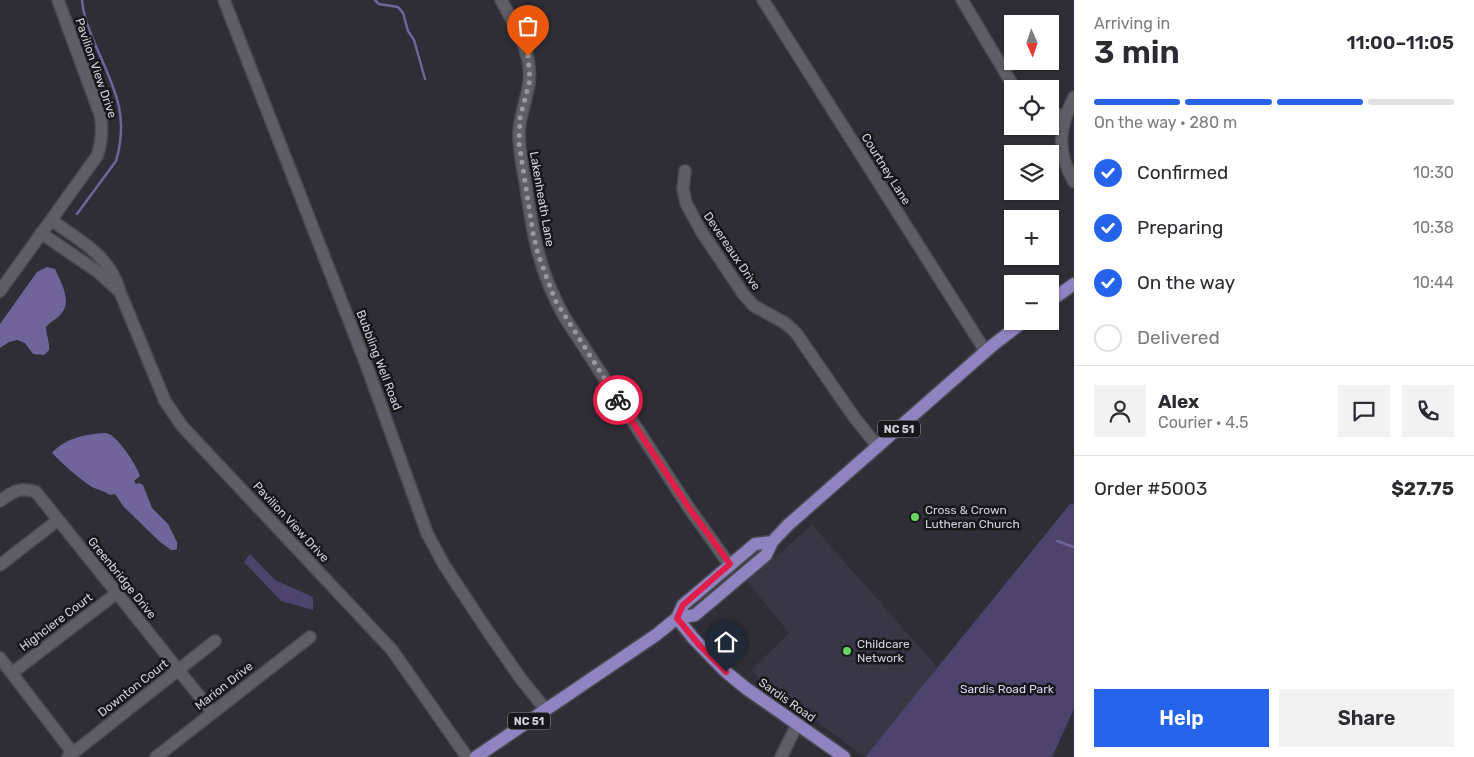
<!DOCTYPE html>
<meta charset="utf-8">
<style>
body{margin:0;font-family:Rubik,sans-serif;background:#f2f2f3;color:#2b2b33;height:100vh;display:flex;flex-direction:column;font-size:19px;white-space:nowrap}
*{box-sizing:border-box;margin:0}
p{font-size:16px;color:#7c7c81}
.icon{flex:none;width:28px;height:28px;fill:none;stroke:currentColor;stroke-width:2;stroke-linecap:round;stroke-linejoin:round}
.map{position:relative;flex:1;overflow:hidden}
.details{display:flex;flex-direction:column;background:#fff;width:400px}
.details>*{flex:none}
.needle{width:32px;rotate:177deg}
.tools{position:absolute;left:1004px;top:15px;display:grid;gap:10px}
.tools a{display:grid;place-items:center;width:55px;height:55px;border-radius:0px;background:#fff;box-shadow:0 1px 4px #0004;font-size:25px}
.pin{position:absolute;display:grid;place-items:center;width:42px;height:42px;color:#fff;margin:-51px -21px;border-radius:50% 50% 50% 0;rotate:-45deg;box-shadow:0 0 5px #0007}
.pin .icon{rotate:45deg}
.courier{position:absolute;display:grid;place-items:center;width:50px;height:50px;margin:-25px;border:4px solid #e11d48;border-radius:50%;background:#fff;color:#222;box-shadow:0 1px 6px #0007}
.overview em{font-style:normal;font-weight:600}
.overview div{display:flex;flex-direction:column-reverse}
.overview{display:flex;align-items:center;justify-content:space-between;height:85px;padding:0 20px}
h1{font-size:32px;font-weight:600;line-height:38px}
.bar{display:grid;grid-template-columns:repeat(4,1fr);gap:8px 5px;align-content:center;height:60px;padding:0 20px}
.bar i{height:6px;border-radius:4px;background:#e1e1e2}
.bar .current{background:#2563eb}
.bar p{grid-column:span 4}
.line{display:flex;align-items:center;gap:12px;padding:0 20px;border-top:1px solid #e1e1e2}
.line div{flex:1}
.round{display:grid;place-items:center;flex:none;width:52px;height:52px;border-radius:0px;background:#f2f2f3}
ol{padding:0 20px;list-style:none}
li{display:flex;align-items:center;gap:15px;height:55px}
li p{margin-inline-start:auto}
li .icon{padding:5px;border-radius:50%;background:#2563eb;color:#fff;stroke-width:4}
li:last-child{color:#7c7c81}
li i{width:28px;height:28px;border:2px solid #e1e1e2;border-radius:50%}
.button{display:flex;gap:10px;margin-top:auto;padding:10px 20px}
.button a{flex:1;height:58px;border-radius:0px;background:#2563eb;color:#fff;font-size:20px;font-weight:600;line-height:58px;text-align:center}
.button a+a{background:#f2f2f3;color:#2b2b33}
main{display:flex;flex:1;min-height:0}
.map>svg:first-child{display:block}
.built{fill:#393745}
.green{fill:#4c446c}
.water{fill:#70659b}
.lines{fill:none;stroke-linecap:round;stroke-linejoin:round}
.stream{stroke:#70659b;stroke-width:2.5}
.minor-casing{stroke:#4b4a51;stroke-width:14}
.major-casing{stroke:#4b4a51;stroke-width:15}
.minor{stroke:#5f5e67;stroke-width:11}
.major{stroke:#9083c1;stroke-width:12}
.done{stroke:#99989e;stroke-width:5;stroke-dasharray:0 9}
.route{stroke:#e11d48;stroke-width:6}
.poi-dot{fill:#68d465;stroke:#17171a;stroke-width:2}
.labels{text-anchor:middle;stroke-width:5;stroke-linejoin:round;paint-order:stroke}
.shield{fill:#17171a;stroke:#9a999e;stroke-width:1}
.shield-label{font-size:11px;font-weight:bold;fill:#d2d1d6}
.street-label{font-size:12px;fill:#d2d1d6;stroke:#17171a}
.poi-label{font-size:12px;fill:#d2d1d6;stroke:#17171a;text-anchor:start}
.park-label{font-size:12px;fill:#dad5f6;stroke:#17171a}
</style>
<main>
<div class="map">
<svg width="1074" height="757" viewBox="0 0 1074 757">
<rect width="100%" height="100%" fill="#2f2e36"/>
<path class="built" d="M 812,525 L 938,668 L 865,757 L 760,680 L 751,670 L 789,633 L 747,581 Z"/>
<path class="green" d="M 1070,504 L 1074,504 L 1074,709 L 1052,757 L 865,757 Z
M 250,554 L 275,580 L 313,597 L 313,610 L 281,601 L 244,562 Z"/>
<path class="water" d="M 47,267 L 55,269 C 60,281 73,301 61,314 C 57,319 51,321 46,327 C 46,336 50,341 49,350 L 44,355 L 33,354 L 25,343 L 17,340 L 9,342 L 0,348 L 0,324 L 37,272 Z
M 105,433 C 106,433 112,435 112,436 C 121,442 137,466 140,476 L 134,481 L 136,484 L 139,483 L 143,485 L 152,508 L 168,524 L 177,542 L 177,549 L 175,550 L 171,550 L 159,541 L 124,507 L 115,494 L 110,495 C 105,491 98,490 92,487 C 78,478 64,465 52,453 C 65,438 86,434 105,433 Z"/>
<g class="lines">
<path class="stream" d="M 375,0 L 379,4 L 398,7 L 403,13 L 408,31 L 414,40 L 425,79
M 77,214 L 116,161 C 130,114 113,86 95,44 C 89,29 83,16 82,0
M 1057,541 L 1074,547"/>
<defs>
<path id="minor" d="M 224,0 L 366,364 L 427,533 L 444,565 L 489,633 L 521,679 L 546,710
M 501,0 C 516,28 535,56 528,89 C 525,105 519,118 519,134 C 519,152 523,170 526,187 C 533,237 540,274 565,318 L 689,508 L 729,564
M 763,0 L 986,352
M 962,0 L 1015,89
M 1074,97 C 1059,128 1056,151 1074,182
M 1050,113 L 1065,116
M 685,171 L 683,189 L 686,203 L 701,231 L 744,295 L 754,306 L 785,323 L 796,333 L 854,417 L 878,447
M 41,233 L 98,272 L 120,292 C 110,255 80,241 51,220
M 0,291 L 97,156 C 102,142 103,129 100,114 L 58,0
M 120,292 L 165,401 L 182,426 L 392,650 L 467,757
M 0,501 C 12,492 20,486 36,492 L 212,712
M 0,565 L 58,520
M 0,658 L 73,753
M 12,673 L 117,593
M 68,757 L 215,641
M 156,757 L 310,637
M 781,757 L 797,725"/>
<path id="major" d="M 1050,301 L 1074,284
M 677,618 L 695,615 L 766,555 L 772,542 L 788,525 L 993,345 L 1024,321
M 677,618 L 693,638 L 726,672 L 747,689 L 844,757
M 476,757 L 656,635 L 677,618 L 683,605 L 755,544 L 772,542"/>
</defs>
<use href="#minor" class="minor-casing"/>
<use href="#major" class="major-casing"/>
<use href="#minor" class="minor"/>
<use href="#major" class="major"/>
</g>
<g class="lines">
<path class="done" d="M 528,56 L 530,80 L 520,118 L 519,143 L 533,233 L 538,254 L 555,300 L 618,400"/>
<path class="route" d="M 618,400 L 689,508 L 730,564 L 683,605 L 677,618 L 700,646 L 726,672"/>
</g>
<g class="poi-dot">
<circle cx="915" cy="517" r="5"/>
<circle cx="847" cy="651" r="5"/>
</g>
<g class="labels">
<g class="shield">
<rect x="878" y="420.5" width="42" height="17" rx="4"/>
<rect x="508" y="712.5" width="42" height="17" rx="4"/>
</g>
<g class="shield-label">
<text x="899" y="433">NC 51</text>
<text x="529" y="725">NC 51</text>
</g>
<g class="street-label">
<text transform="translate(96 68) rotate(71)" y="4">Pavilion View Drive</text>
<text transform="translate(886 169) rotate(58)" y="4">Courtney Lane</text>
<text transform="translate(542 199) rotate(80)" y="4">Lakenheath Lane</text>
<text transform="translate(732 251) rotate(56)" y="4">Devereaux Drive</text>
<text transform="translate(379 360) rotate(69)" y="4">Bubbling Well Road</text>
<text transform="translate(291 522) rotate(47)" y="4">Pavilion View Drive</text>
<text transform="translate(122 578) rotate(51)" y="4">Greenbridge Drive</text>
<text transform="translate(56 622) rotate(-37)" y="4">Highclere Court</text>
<text transform="translate(224 686) rotate(-38)" y="4">Marion Drive</text>
<text transform="translate(133 688) rotate(-38)" y="4">Downton Court</text>
<text transform="translate(787 700) rotate(35)" y="4">Sardis Road</text>
</g>
<g class="poi-label">
<text x="925" y="514">Cross &amp; Crown<tspan x="925" dy="14">Lutheran Church</tspan></text>
<text x="857" y="648">Childcare<tspan x="857" dy="14">Network</tspan></text>
</g>
<g class="park-label">
<text x="1007" y="693">Sardis Road Park</text>
</g>
</g>
</svg>
<div class="tools">
<a><svg class="needle" viewBox="-14 -14 28 28"><path d="M0-13l5 13h-10z" fill="#e53935"/><path d="M0 13l5-13h-10z" fill="#7c7c81"/></svg></a>
<a><svg class="icon" aria-label="locate" viewBox="0 0 24 24"><circle cx="12" cy="12" r="6"/><path d="M12 2v4M12 18v4M2 12h4M18 12h4"/></svg></a>
<a><svg class="icon" aria-label="layers" viewBox="0 0 24 24"><path d="M12 4l9 5-9 5-9-5zM3 14l9 5 9-5"/></svg></a>
<a>+</a>
<a>−</a>
</div>
<div class="pin" style="left:528px;top:56px;background:#ea580c"><svg class="icon" aria-label="bag" viewBox="0 0 24 24"><path d="M5 8h14l-1 12H6zM9 8a3 3 0 0 1 6 0"/></svg></div>
<div class="pin" style="left:726px;top:672px;background:#1f2937"><svg class="icon" aria-label="home" viewBox="0 0 24 24"><path d="M3 11l9-7 9 7M6 9v11h12V9"/></svg></div>
<div class="courier" style="left:618px;top:400px"><svg class="icon" aria-label="bike" viewBox="0 0 24 24"><circle cx="6" cy="16" r="4"/><circle cx="18" cy="16" r="4"/><path d="M6 16l4-8h5l3 8M10 8l3 8H6M13 5h3"/></svg></div>
</div>
<section class="details">
<div class="overview"><div><h1>3 min</h1><p>Arriving in</p></div><em>11:00–11:05</em></div>
<div class="bar"><i class="current"></i><i class="current"></i><i class="current"></i><i></i><p>On the way · 280 m</p></div>
<ol>
<li><svg class="icon" aria-label="check" viewBox="0 0 24 24"><path d="M5 12l5 5 9-10"/></svg>Confirmed<p>10:30</p></li>
<li><svg class="icon" aria-label="check" viewBox="0 0 24 24"><path d="M5 12l5 5 9-10"/></svg>Preparing<p>10:38</p></li>
<li><svg class="icon" aria-label="check" viewBox="0 0 24 24"><path d="M5 12l5 5 9-10"/></svg>On the way<p>10:44</p></li>
<li><i></i>Delivered</li>
</ol>
<div class="line" style="height:90px"><a class="round"><svg class="icon" aria-label="person" viewBox="0 0 24 24"><circle cx="12" cy="8" r="4"/><path d="M4 21q1-7 8-7t8 7"/></svg></a><div><b>Alex</b><p>Courier · 4.5</p></div><a class="round"><svg class="icon" aria-label="chat" viewBox="0 0 24 24"><path d="M4 5h16v11H9l-5 4z"/></svg></a><a class="round"><svg class="icon" aria-label="phone" viewBox="0 0 24 24"><path d="M5 4h4l2 5-3 2q2 4 5 5l2-3 5 2v4C11 20 4 13 5 4z"/></svg></a></div>
<div class="line" style="height:65px"><div>Order #5003</div><b>$27.75</b></div>
<div class="button"><a>Help</a><a>Share</a></div>
</section>
</main>
